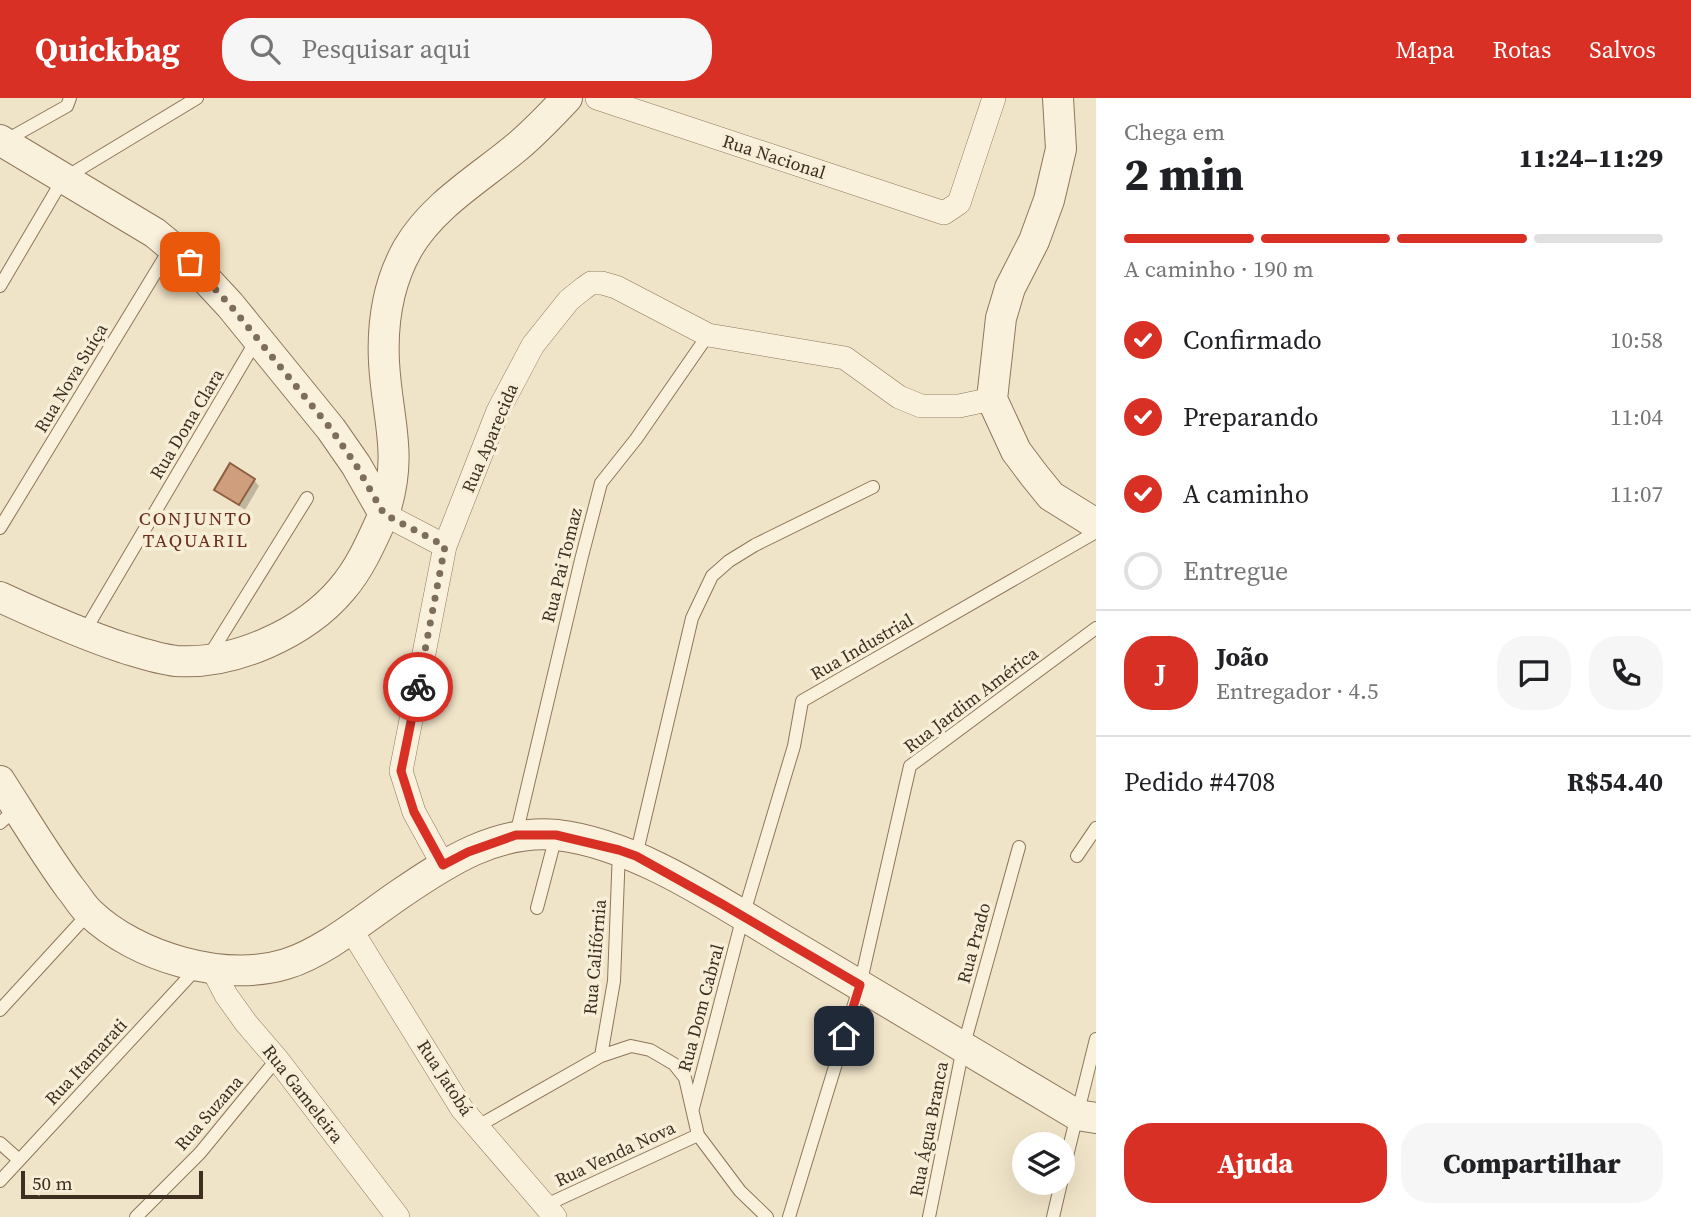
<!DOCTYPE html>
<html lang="pt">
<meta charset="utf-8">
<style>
body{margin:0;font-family:"Source Serif 4",serif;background:#f6f6f6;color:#202124;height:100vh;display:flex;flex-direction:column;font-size:26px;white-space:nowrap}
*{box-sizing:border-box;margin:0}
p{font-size:23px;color:#757577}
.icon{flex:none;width:38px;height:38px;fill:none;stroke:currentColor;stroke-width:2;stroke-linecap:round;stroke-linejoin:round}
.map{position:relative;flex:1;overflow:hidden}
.details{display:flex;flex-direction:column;background:#fff;width:595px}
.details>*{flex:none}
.controls{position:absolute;left:1012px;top:1034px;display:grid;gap:14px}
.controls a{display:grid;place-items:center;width:63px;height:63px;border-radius:50%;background:#fff;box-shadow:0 7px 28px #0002;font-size:35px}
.scale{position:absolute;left:21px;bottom:18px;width:182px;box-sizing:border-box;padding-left:7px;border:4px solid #3d2e20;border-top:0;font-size:19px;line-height:24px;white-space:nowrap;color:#3d2e20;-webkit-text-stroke:5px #f7eed8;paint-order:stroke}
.pin{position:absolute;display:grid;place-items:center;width:60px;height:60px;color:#fff;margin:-30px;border-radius:14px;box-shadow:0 4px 10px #0006}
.courier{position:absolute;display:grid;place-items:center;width:70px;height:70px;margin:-35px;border:5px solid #d93025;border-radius:50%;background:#fff;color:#222;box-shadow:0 2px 9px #0007}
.summary em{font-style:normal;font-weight:800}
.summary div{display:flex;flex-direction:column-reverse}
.summary{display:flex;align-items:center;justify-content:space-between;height:119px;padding:0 28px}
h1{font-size:46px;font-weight:800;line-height:52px}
.bar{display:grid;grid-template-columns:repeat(4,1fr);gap:10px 7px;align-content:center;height:84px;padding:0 28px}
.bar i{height:9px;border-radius:5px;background:#e0e0e0}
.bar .active{background:#d93025}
.bar p{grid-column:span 4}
.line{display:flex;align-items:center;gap:18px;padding:0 28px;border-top:2px solid #e0e0e0}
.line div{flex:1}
.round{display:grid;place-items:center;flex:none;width:74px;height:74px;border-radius:28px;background:#f6f6f6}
ol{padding:0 28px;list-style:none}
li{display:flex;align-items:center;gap:21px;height:77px}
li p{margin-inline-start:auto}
li .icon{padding:7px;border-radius:50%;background:#d93025;color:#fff;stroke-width:4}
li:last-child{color:#757577}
li i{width:38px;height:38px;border:4px solid #e0e0e0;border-radius:50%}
.button{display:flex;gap:14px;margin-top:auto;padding:14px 28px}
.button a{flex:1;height:80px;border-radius:28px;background:#d93025;color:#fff;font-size:28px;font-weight:800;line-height:80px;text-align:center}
.button a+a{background:#f6f6f6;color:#202124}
header{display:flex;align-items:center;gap:42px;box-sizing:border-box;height:98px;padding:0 35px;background:#d93025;color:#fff}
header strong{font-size:33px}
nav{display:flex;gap:38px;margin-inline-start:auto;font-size:24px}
.search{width:490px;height:63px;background:#f6f6f6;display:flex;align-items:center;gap:18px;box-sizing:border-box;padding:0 24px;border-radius:28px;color:#757577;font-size:26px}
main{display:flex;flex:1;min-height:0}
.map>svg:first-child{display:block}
.shadow{fill:#0003}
.building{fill:#cf9f7d;stroke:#8d5f41;stroke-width:2}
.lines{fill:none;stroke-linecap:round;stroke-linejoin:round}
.service-casing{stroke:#8d765c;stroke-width:14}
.minor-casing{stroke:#8d765c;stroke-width:24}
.tertiary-casing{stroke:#8d765c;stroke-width:32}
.service{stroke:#faf1dc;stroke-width:12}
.minor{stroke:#faf1dc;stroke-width:23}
.tertiary{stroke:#faf1dc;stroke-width:30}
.done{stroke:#7c6e5b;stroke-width:7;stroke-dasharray:0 12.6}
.route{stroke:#d93025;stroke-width:9}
.labels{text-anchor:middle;stroke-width:7;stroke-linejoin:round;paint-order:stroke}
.street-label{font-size:18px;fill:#3d2e20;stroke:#f7eed8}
.neighbourhood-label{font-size:19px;letter-spacing:2px;fill:#6b2e1e;stroke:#f7eed8}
</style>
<header>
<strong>Quickbag</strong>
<div class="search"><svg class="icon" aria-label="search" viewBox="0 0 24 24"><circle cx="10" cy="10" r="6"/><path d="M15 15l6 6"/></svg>Pesquisar aqui</div>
<nav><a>Mapa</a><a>Rotas</a><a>Salvos</a></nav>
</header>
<main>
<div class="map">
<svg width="1096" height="1119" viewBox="0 0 1096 1119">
<rect width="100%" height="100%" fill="#f0e4c8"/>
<path class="shadow" d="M 254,382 L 259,388 L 245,412 L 216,392 Z"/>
<path class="building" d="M 230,365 L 255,381 L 239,407 L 214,392 Z"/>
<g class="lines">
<defs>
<path id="service" d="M 3,44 L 67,8 L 70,0
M 0,188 L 63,81 L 197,0
M 0,430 L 171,149
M 83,536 L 257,241
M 209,558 L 307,400
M 0,725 L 17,710
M 516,737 L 581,462 L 601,385 L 636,341 L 708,237
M 619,752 L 614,883 L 601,958 L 631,948 L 650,952 L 674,966 L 685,980 L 698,1037 L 740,1093 L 767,1119
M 636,758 L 692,520 L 712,478 L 729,463 L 755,447 L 873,389
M 1077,758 L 1096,730
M 537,810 L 556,738
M 0,912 L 89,815
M 693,1010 L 743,818 L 794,648 L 802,603 L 1096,434
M 478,1028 L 601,958
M 0,1045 L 19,1062
M 1062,1078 L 1096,941
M 0,1083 L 197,870
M 546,1107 L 698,1037
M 136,1119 L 200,1055 L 277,961
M 789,1119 L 860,887 L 910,668 L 1096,530
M 929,1119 L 963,950 L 1019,749
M 1053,1119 L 1061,1085"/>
<path id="minor" d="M 597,0 L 944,115 L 959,105 L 994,0
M 384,416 L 445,448
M 443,767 L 414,714 L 401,673 L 445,448 L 498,313 L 533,247 L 569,202 L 584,190 L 591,185 L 602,185 L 616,189 L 708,237 L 845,260 L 899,299 L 921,308 L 959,308 L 992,301
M 350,830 L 462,1011 L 555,1119
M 212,870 L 226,897 L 246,925 L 277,961 L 398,1119"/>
<path id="tertiary" d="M 1058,0 L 1061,51 L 1049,102 L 1034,143 L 1010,190 L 1001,220 L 992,301 L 1016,353 L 1034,377 L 1051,398 L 1096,426
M 0,42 L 155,135 L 190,164 L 230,207 L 331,331 L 356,367 L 384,416 C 372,442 361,469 342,491 C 305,535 234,567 176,563 C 158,561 141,555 124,550 C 81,536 41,518 0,499
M 384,416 C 404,356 387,322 384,264 C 382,224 388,185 408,150 C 433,107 480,80 517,49 C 535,34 551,17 567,0
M 0,683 C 23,719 45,756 70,790 C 77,798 82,808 90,815 C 136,859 224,885 286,866 C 325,854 366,819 400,796 C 447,764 497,731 557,737 C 636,746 718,803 787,844 C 884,901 980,960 1077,1017 L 1096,1020"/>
</defs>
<use href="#service" class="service-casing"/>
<use href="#minor" class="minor-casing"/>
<use href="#tertiary" class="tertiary-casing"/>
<use href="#service" class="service"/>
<use href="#minor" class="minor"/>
<use href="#tertiary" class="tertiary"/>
</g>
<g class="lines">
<path class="done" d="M 190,164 L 230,207 L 331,331 L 356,367 L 384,416 L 445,448 L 418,589"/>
<path class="route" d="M 418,589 L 401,673 L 414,714 L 443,767 L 468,754 L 516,737 L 556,737 L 619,752 L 636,758 L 722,806 L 860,887 L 844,938"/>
</g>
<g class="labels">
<g class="street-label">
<text transform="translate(774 59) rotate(18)" y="6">Rua Nacional</text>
<text transform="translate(71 280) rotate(-59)" y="6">Rua Nova Suíça</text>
<text transform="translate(187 326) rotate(-59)" y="6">Rua Dona Clara</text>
<text transform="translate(490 340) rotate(-67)" y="6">Rua Aparecida</text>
<text transform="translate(562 467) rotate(-76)" y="6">Rua Pai Tomaz</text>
<text transform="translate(862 549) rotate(-30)" y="6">Rua Industrial</text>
<text transform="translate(971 602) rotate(-37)" y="6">Rua Jardim América</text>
<text transform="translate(974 845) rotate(-75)" y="6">Rua Prado</text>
<text transform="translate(595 859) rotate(-85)" y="6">Rua Califórnia</text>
<text transform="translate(701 910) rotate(-75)" y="6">Rua Dom Cabral</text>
<text transform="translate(86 964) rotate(-47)" y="6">Rua Itamarati</text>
<text transform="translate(445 980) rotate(57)" y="6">Rua Jatobá</text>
<text transform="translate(303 996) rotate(52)" y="6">Rua Gameleira</text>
<text transform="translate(209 1015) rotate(-49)" y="6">Rua Suzana</text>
<text transform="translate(929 1031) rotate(-79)" y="6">Rua Água Branca</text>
<text transform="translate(615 1056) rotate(-25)" y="6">Rua Venda Nova</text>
</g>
<g class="neighbourhood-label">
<text x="196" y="427">CONJUNTO<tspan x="196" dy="22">TAQUARIL</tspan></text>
</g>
</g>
</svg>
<div class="controls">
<a><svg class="icon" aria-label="layers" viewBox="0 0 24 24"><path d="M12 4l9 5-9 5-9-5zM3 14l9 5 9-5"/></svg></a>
</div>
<div class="scale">50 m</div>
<div class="pin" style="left:190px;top:164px;background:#ea580c"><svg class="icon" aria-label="bag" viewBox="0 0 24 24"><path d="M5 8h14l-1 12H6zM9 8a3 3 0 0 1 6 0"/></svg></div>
<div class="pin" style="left:844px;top:938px;background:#1f2937"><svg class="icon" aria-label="home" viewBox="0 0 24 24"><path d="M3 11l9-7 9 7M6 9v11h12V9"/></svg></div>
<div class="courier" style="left:418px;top:589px"><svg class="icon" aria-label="bike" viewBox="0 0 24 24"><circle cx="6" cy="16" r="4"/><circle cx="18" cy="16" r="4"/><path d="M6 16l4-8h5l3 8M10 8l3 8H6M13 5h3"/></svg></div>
</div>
<section class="details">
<div class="summary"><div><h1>2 min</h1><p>Chega em</p></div><em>11:24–11:29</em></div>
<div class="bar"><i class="active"></i><i class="active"></i><i class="active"></i><i></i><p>A caminho · 190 m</p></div>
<ol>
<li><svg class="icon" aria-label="check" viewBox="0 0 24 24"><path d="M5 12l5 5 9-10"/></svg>Confirmado<p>10:58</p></li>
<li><svg class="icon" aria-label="check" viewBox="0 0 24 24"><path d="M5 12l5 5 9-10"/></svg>Preparando<p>11:04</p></li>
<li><svg class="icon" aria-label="check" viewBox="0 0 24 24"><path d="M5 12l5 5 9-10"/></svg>A caminho<p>11:07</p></li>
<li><i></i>Entregue</li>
</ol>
<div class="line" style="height:126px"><b class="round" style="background:#d93025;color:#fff">J</b><div><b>João</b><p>Entregador · 4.5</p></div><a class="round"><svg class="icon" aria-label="chat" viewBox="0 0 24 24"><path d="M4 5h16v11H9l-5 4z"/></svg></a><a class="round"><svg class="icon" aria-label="phone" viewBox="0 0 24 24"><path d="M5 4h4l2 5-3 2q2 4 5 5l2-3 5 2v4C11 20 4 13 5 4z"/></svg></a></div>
<div class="line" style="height:91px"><div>Pedido #4708</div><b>R$54.40</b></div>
<div class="button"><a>Ajuda</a><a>Compartilhar</a></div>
</section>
</main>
